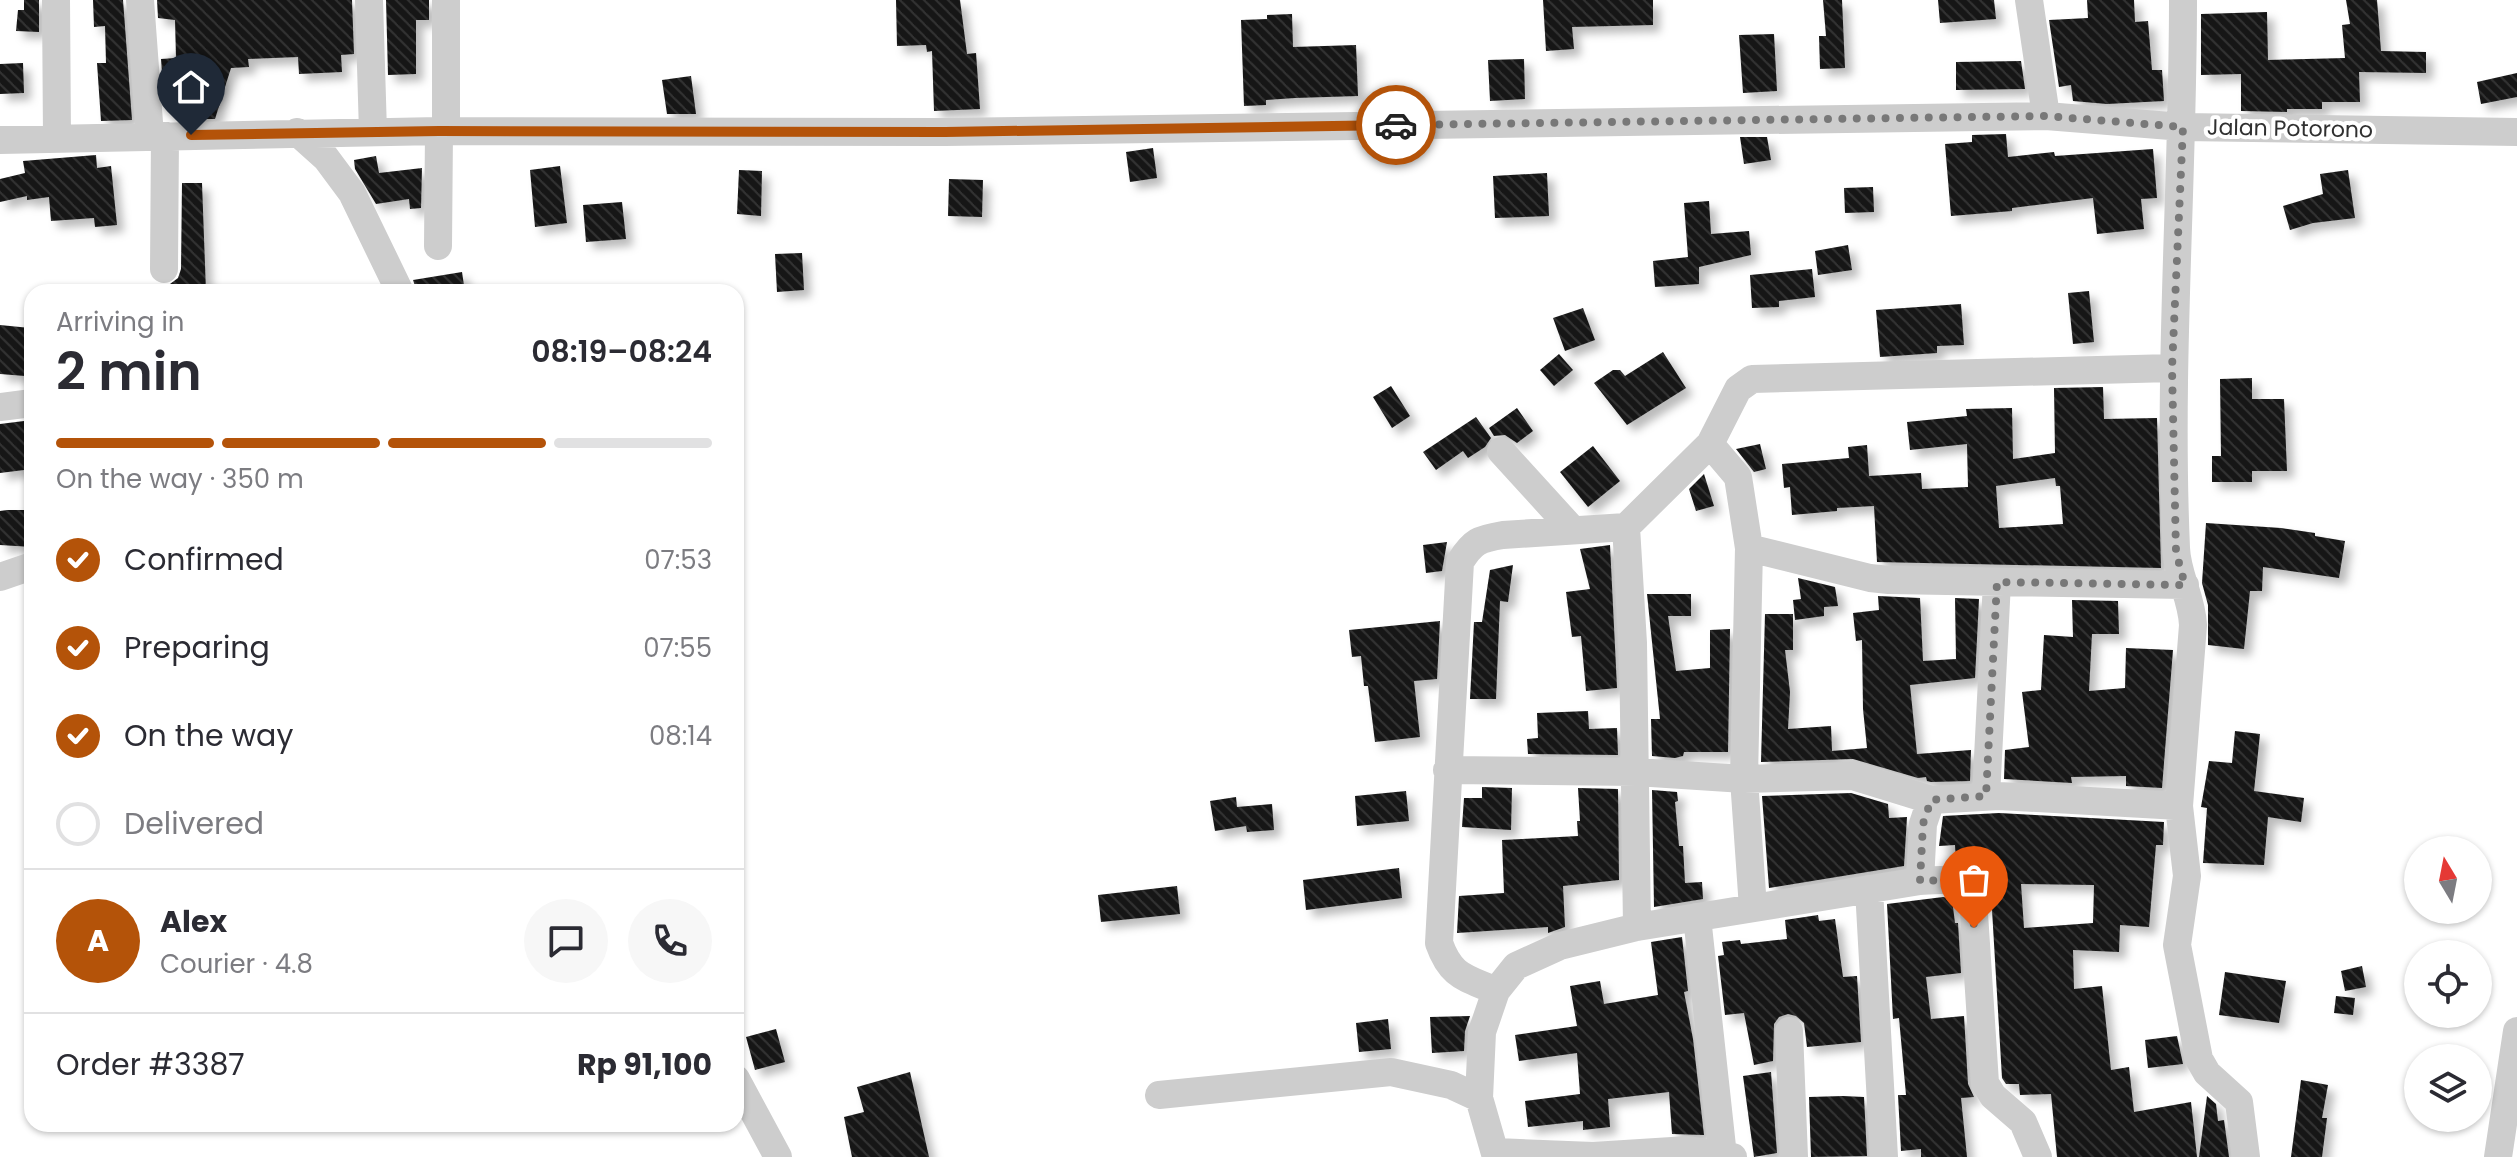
<!DOCTYPE html>
<meta charset="utf-8">
<style>
body{margin:0;font-family:Poppins,sans-serif;background:#f7f7f7;color:#2b2b33;height:100vh;display:flex;flex-direction:column;font-size:30px;white-space:nowrap}
*{box-sizing:border-box;margin:0}
p{font-size:26px;color:#7c7c81}
.icon{flex:none;width:44px;height:44px;fill:none;stroke:currentColor;stroke-width:2;stroke-linecap:round;stroke-linejoin:round}
.map{position:relative;flex:1;overflow:hidden}
.panel{position:absolute;left:24px;top:284px;width:720px;height:848px;display:flex;flex-direction:column;background:#fff;border-radius:24px;box-shadow:0 2px 6px #0004}
.panel>*{flex:none}
.needle{width:52px;rotate:350deg}
.buttons{position:absolute;left:2404px;top:836px;display:grid;gap:16px}
.buttons a{display:grid;place-items:center;width:88px;height:88px;border-radius:50%;background:#fff;box-shadow:0 2px 6px #0004;font-size:40px}
.pin{position:absolute;display:grid;place-items:center;width:68px;height:68px;color:#fff;margin:-82px -34px;border-radius:50% 50% 50% 0;rotate:-45deg;box-shadow:0 0 8px #0007}
.pin .icon{rotate:45deg}
.courier{position:absolute;display:grid;place-items:center;width:80px;height:80px;margin:-40px;border:6px solid #b45309;border-radius:50%;background:#fff;color:#222;box-shadow:0 2px 10px #0007}
.summary em{font-style:normal;font-weight:600}
.summary div{display:flex;flex-direction:column-reverse}
.summary{display:flex;align-items:center;justify-content:space-between;height:136px;padding:0 32px}
h1{font-size:52px;font-weight:600;line-height:60px}
.bar{display:grid;grid-template-columns:repeat(4,1fr);gap:12px 8px;align-content:center;height:96px;padding:0 32px}
.bar i{height:10px;border-radius:6px;background:#e1e1e2}
.bar .on{background:#b45309}
.bar p{grid-column:span 4}
.line{display:flex;align-items:center;gap:20px;padding:0 32px;border-top:2px solid #e1e1e2}
.line div{flex:1}
.round{display:grid;place-items:center;flex:none;width:84px;height:84px;border-radius:42px;background:#f7f7f7}
ol{padding:0 32px;list-style:none}
li{display:flex;align-items:center;gap:24px;height:88px}
li p{margin-inline-start:auto}
li .icon{padding:8px;border-radius:50%;background:#b45309;color:#fff;stroke-width:4}
li:last-child{color:#7c7c81}
li i{width:44px;height:44px;border:4px solid #e1e1e2;border-radius:50%}
.map>svg:first-child{display:block}
.building{fill:url(#building-back-hatch);fill-rule:evenodd;filter:url(#shadow)}
.lines{fill:none;stroke-linecap:round;stroke-linejoin:round}
.minor{stroke:#cdcdcd;stroke-width:28}
.done{stroke:#787878;stroke-width:8;stroke-dasharray:0 14.4}
.route{stroke:#b45309;stroke-width:10}
.labels{text-anchor:middle;stroke-width:8;stroke-linejoin:round;paint-order:stroke}
.street-label{font-size:22px;fill:#303030;stroke:#fff}
</style>
<div class="map">
<svg width="2517" height="1157" viewBox="0 0 2517 1157">
<defs>
<pattern id="building-back-hatch" width="6" height="6" patternUnits="userSpaceOnUse" patternTransform="scale(2)"><rect width="6" height="6" fill="#171717"/><path d="M-1 5l2 2M0 0l6 6M5-1l2 2" fill="none" stroke="#303030"/></pattern>
<filter id="shadow"><feDropShadow dx="7" dy="7" stdDeviation="4" flood-color="#0004"/></filter>
</defs>
<rect width="100%" height="100%" fill="#fff"/>
<path class="building" d="M 24,0 L 39,0 L 39,32 L 16,31 L 18,10 L 24,10 Z
M 93,0 L 123,0 L 132,120 L 101,121 L 97,63 L 106,63 L 105,26 L 94,27 Z
M 157,0 L 352,0 L 354,54 L 341,55 L 342,72 L 299,74 L 298,57 L 248,59 L 249,67 L 231,68 L 215,119 L 197,119 L 187,116 L 189,108 L 164,100 L 161,59 L 176,58 L 175,20 L 158,18 Z
M 386,0 L 429,0 L 429,20 L 416,20 L 416,74 L 388,75 Z
M 896,0 L 960,0 L 967,54 L 976,53 L 980,109 L 934,111 L 932,51 L 927,52 L 926,45 L 897,46 Z
M 1543,0 L 1653,0 L 1653,25 L 1572,27 L 1574,49 L 1546,51 Z
M 1823,0 L 1842,0 L 1845,68 L 1820,69 L 1819,36 L 1826,36 Z
M 1938,0 L 1994,0 L 1996,19 L 1940,23 Z
M 2087,0 L 2134,0 L 2135,22 L 2148,21 L 2152,70 L 2162,70 L 2164,101 L 2107,104 L 2073,101 L 2071,85 L 2059,87 L 2049,20 L 2088,18 Z
M 2346,0 L 2377,0 L 2381,51 L 2426,52 L 2426,73 L 2359,72 L 2360,102 L 2322,102 L 2322,109 L 2287,109 L 2287,112 L 2241,111 L 2241,74 L 2201,75 L 2201,14 L 2267,12 L 2268,60 L 2345,58 L 2342,25 L 2350,24 Z
M 1292,14 L 1293,47 L 1356,45 L 1358,96 L 1295,98 L 1266,100 L 1266,105 L 1244,106 L 1241,20 L 1267,19 L 1267,15 Z
M 1774,34 L 1777,91 L 1743,93 L 1739,35 Z
M 1524,59 L 1525,99 L 1490,101 L 1488,60 Z
M 2021,61 L 2025,89 L 1956,90 L 1956,62 Z
M 23,63 L 24,93 L 0,94 L 0,64 Z
M 2517,73 L 2517,97 L 2481,104 L 2477,82 Z
M 691,76 L 696,114 L 667,114 L 662,80 Z
M 2006,134 L 2008,157 L 2054,152 L 2055,156 L 2153,149 L 2157,198 L 2141,199 L 2144,229 L 2097,234 L 2093,198 L 2012,208 L 2012,211 L 1951,216 L 1945,144 L 1972,142 L 1972,135 Z
M 1740,137 L 1767,137 L 1771,160 L 1744,164 Z
M 1153,148 L 1157,178 L 1130,182 L 1126,152 Z
M 96,155 L 97,168 L 111,166 L 117,225 L 95,227 L 94,218 L 51,221 L 49,197 L 27,200 L 27,196 L 0,202 L 0,179 L 25,173 L 23,161 Z
M 376,156 L 379,173 L 422,168 L 421,208 L 410,209 L 409,199 L 376,204 L 355,169 L 354,160 Z
M 560,166 L 567,223 L 535,227 L 530,170 Z
M 739,170 L 762,171 L 761,216 L 737,214 Z
M 2348,170 L 2355,218 L 2313,223 L 2290,230 L 2283,206 L 2323,194 L 2320,174 Z
M 1547,173 L 1549,216 L 1495,218 L 1493,176 Z
M 949,179 L 983,180 L 982,217 L 948,216 Z
M 182,183 L 202,183 L 206,292 L 170,292 L 170,284 L 178,278 L 181,269 Z
M 1873,187 L 1874,212 L 1845,213 L 1844,188 Z
M 1709,201 L 1711,234 L 1749,231 L 1751,255 L 1699,267 L 1699,284 L 1655,287 L 1653,261 L 1688,257 L 1684,203 Z
M 622,202 L 626,239 L 586,242 L 583,205 Z
M 1848,245 L 1852,270 L 1818,275 L 1815,251 Z
M 802,253 L 804,290 L 777,292 L 775,254 Z
M 1812,269 L 1815,297 L 1779,301 L 1779,307 L 1752,308 L 1750,275 Z
M 462,272 L 465,292 L 417,292 L 413,280 Z
M 2089,291 L 2094,342 L 2073,344 L 2068,293 Z
M 1961,304 L 1964,345 L 1937,346 L 1937,353 L 1880,357 L 1876,310 Z
M 1583,308 L 1595,340 L 1565,351 L 1553,318 Z
M 0,325 L 30,328 L 25,376 L 0,374 Z
M 1663,352 L 1686,388 L 1627,425 L 1594,383 L 1613,370 L 1620,370 L 1625,376 Z
M 1559,354 L 1573,370 L 1554,386 L 1540,370 Z
M 2252,378 L 2252,399 L 2284,399 L 2287,471 L 2252,471 L 2252,482 L 2212,482 L 2212,456 L 2221,456 L 2220,379 Z
M 1391,386 L 1410,416 L 1392,428 L 1373,397 Z
M 2103,387 L 2104,419 L 2157,418 L 2161,568 L 1877,562 L 1874,506 L 1837,508 L 1837,511 L 1792,515 L 1790,487 L 1784,488 L 1782,464 L 1849,458 L 1848,447 L 1867,445 L 1869,476 L 1921,473 L 1922,489 L 1968,487 L 1967,444 L 1910,450 L 1907,422 L 1967,416 L 1966,409 L 2012,408 L 2013,459 L 2055,453 L 2054,388 ZM 2055,478 L 2056,486 L 2060,486 L 2063,524 L 1999,528 L 1996,486 Z
M 1517,408 L 1533,431 L 1517,443 L 1505,435 L 1494,436 L 1489,428 Z
M 1476,417 L 1491,438 L 1485,447 L 1468,458 L 1463,451 L 1436,470 L 1423,452 Z
M 32,420 L 32,469 L 0,473 L 0,424 Z
M 1760,444 L 1766,469 L 1754,472 L 1736,449 Z
M 1593,446 L 1620,481 L 1588,507 L 1560,472 Z
M 1704,474 L 1714,506 L 1696,511 L 1689,489 Z
M 7,510 L 32,510 L 32,547 L 0,545 L 0,511 Z
M 2206,523 L 2281,528 L 2315,533 L 2315,536 L 2345,541 L 2339,578 L 2263,567 L 2262,591 L 2250,591 L 2244,649 L 2208,645 L 2208,605 L 2202,583 Z
M 1447,542 L 1442,571 L 1426,573 L 1423,545 Z
M 1610,545 L 1617,688 L 1586,691 L 1581,636 L 1572,637 L 1566,592 L 1590,589 L 1580,549 Z
M 1513,565 L 1508,602 L 1500,601 L 1496,699 L 1470,699 L 1474,622 L 1482,622 L 1490,570 Z
M 1798,578 L 1835,587 L 1838,606 L 1824,607 L 1824,616 L 1795,620 L 1793,600 L 1801,599 Z
M 1647,594 L 1691,594 L 1691,616 L 1668,616 L 1676,671 L 1710,668 L 1710,630 L 1730,629 L 1728,752 L 1684,752 L 1683,756 L 1675,758 L 1652,756 L 1651,719 L 1660,719 Z
M 1878,596 L 1920,598 L 1923,661 L 1956,659 L 1955,598 L 1979,599 L 1975,678 L 1910,685 L 1917,754 L 1971,750 L 1970,781 L 1931,782 L 1927,781 L 1926,777 L 1918,778 L 1853,759 L 1761,762 L 1765,614 L 1793,614 L 1793,650 L 1785,650 L 1790,692 L 1788,729 L 1831,726 L 1832,751 L 1867,748 L 1863,709 L 1862,640 L 1856,641 L 1853,613 L 1879,610 Z
M 2072,600 L 2118,601 L 2119,634 L 2092,634 L 2089,691 L 2125,688 L 2126,648 L 2173,650 L 2162,788 L 2126,786 L 2126,776 L 2071,777 L 2072,783 L 2004,779 L 2005,750 L 2029,747 L 2022,692 L 2041,690 L 2044,635 L 2073,637 Z
M 1440,621 L 1437,679 L 1414,681 L 1420,737 L 1375,742 L 1368,686 L 1364,686 L 1361,656 L 1352,657 L 1349,630 Z
M 1588,711 L 1589,729 L 1617,728 L 1618,755 L 1528,754 L 1527,739 L 1538,738 L 1537,713 Z
M 2235,731 L 2260,734 L 2254,791 L 2304,798 L 2301,822 L 2268,817 L 2264,865 L 2203,863 L 2207,808 L 2201,807 L 2209,761 L 2232,763 Z
M 1482,787 L 1512,788 L 1511,830 L 1462,827 L 1464,798 L 1482,798 Z
M 1578,788 L 1618,789 L 1619,880 L 1563,886 L 1565,927 L 1548,933 L 1548,927 L 1457,933 L 1459,896 L 1504,893 L 1502,840 L 1578,836 L 1577,821 L 1580,821 Z
M 1652,790 L 1677,792 L 1678,801 L 1675,802 L 1679,846 L 1683,846 L 1685,883 L 1702,882 L 1703,899 L 1654,907 Z
M 1406,791 L 1409,821 L 1357,826 L 1355,796 Z
M 1851,793 L 1888,804 L 1889,818 L 1907,817 L 1904,866 L 1769,888 L 1762,796 Z
M 1236,797 L 1237,807 L 1272,804 L 1274,830 L 1247,832 L 1246,826 L 1215,831 L 1210,801 Z
M 1999,813 L 2164,822 L 2163,845 L 2156,845 L 2149,927 L 2120,925 L 2119,952 L 2073,950 L 2074,989 L 2102,986 L 2111,1070 L 2129,1067 L 2134,1112 L 2191,1102 L 2197,1157 L 2057,1157 L 2051,1094 L 2020,1095 L 2019,1084 L 2006,1084 L 2002,1078 L 1990,876 L 1979,877 L 1956,864 L 1955,845 L 1939,846 L 1943,816 ZM 2021,884 L 2094,885 L 2093,923 L 2024,928 Z
M 1399,868 L 1402,898 L 1306,910 L 1303,880 Z
M 1177,886 L 1180,914 L 1101,922 L 1098,895 Z
M 1943,897 L 1952,899 L 1955,923 L 1958,923 L 1961,973 L 1926,977 L 1931,1019 L 1964,1016 L 1968,1084 L 1974,1097 L 1961,1098 L 1967,1157 L 1921,1157 L 1921,1149 L 1901,1151 L 1898,1095 L 1906,1095 L 1899,1018 L 1893,1019 L 1887,904 Z
M 1818,915 L 1819,921 L 1835,919 L 1843,977 L 1857,976 L 1861,1042 L 1807,1047 L 1804,1023 L 1796,1016 L 1788,1014 L 1779,1017 L 1774,1024 L 1773,1061 L 1754,1065 L 1744,1013 L 1725,1015 L 1718,956 L 1724,955 L 1722,942 L 1740,940 L 1741,944 L 1787,939 L 1785,920 Z
M 1682,937 L 1688,991 L 1684,992 L 1693,1039 L 1704,1135 L 1672,1134 L 1669,1092 L 1608,1099 L 1610,1127 L 1583,1130 L 1583,1121 L 1528,1127 L 1525,1101 L 1580,1094 L 1577,1053 L 1519,1061 L 1515,1035 L 1577,1026 L 1570,986 L 1600,981 L 1604,1004 L 1658,995 L 1651,942 Z
M 2362,966 L 2366,987 L 2345,991 L 2341,971 Z
M 2225,972 L 2286,981 L 2279,1023 L 2219,1015 Z
M 2336,996 L 2355,998 L 2353,1015 L 2334,1013 Z
M 1470,1016 L 1465,1031 L 1464,1051 L 1432,1053 L 1430,1017 Z
M 1388,1019 L 1391,1049 L 1359,1052 L 1356,1023 Z
M 776,1029 L 785,1062 L 755,1070 L 746,1037 Z
M 2177,1036 L 2183,1064 L 2148,1068 L 2145,1040 Z
M 910,1072 L 929,1157 L 852,1157 L 844,1117 L 864,1112 L 857,1087 Z
M 1771,1072 L 1777,1153 L 1754,1157 L 1743,1076 Z
M 2301,1080 L 2328,1085 L 2322,1118 L 2327,1118 L 2322,1157 L 2291,1157 Z
M 1843,1096 L 1864,1097 L 1867,1156 L 1811,1157 L 1809,1097 Z
M 2207,1096 L 2216,1104 L 2218,1121 L 2224,1120 L 2229,1157 L 2199,1157 Z"/>
<g class="lines">
<path class="minor" d="M 56,0 L 57,139
M 140,0 L 150,136
M 369,0 L 373,132
M 2029,0 L 2046,116
M 2183,0 C 2183,183 2168,365 2176,548 C 2177,575 2192,598 2193,625 L 2179,806 L 2187,876 L 2177,945 L 2199,1059 L 2207,1073 L 2239,1102 L 2246,1157
M 446,131 L 446,0
M 297,132 L 326,158 L 352,193 L 400,292
M 0,140 L 439,131 L 945,132 L 2046,116 L 2183,127 L 2517,132
M 438,246 L 439,131
M 164,269 L 165,136
M 0,407 L 32,403
M 1710,444 L 1738,477 L 1749,548 L 1744,779 L 1753,908
M 1501,451 L 1572,529
M 1626,527 L 1633,643 L 1637,927
M 1749,548 L 1870,578 L 1889,580 L 2185,585
M 0,577 L 32,566
M 1447,770 L 1636,772 L 1744,779 L 1853,776 L 1931,800 L 1999,796 L 2179,806
M 1986,796 L 1997,582
M 1920,881 L 1923,824 L 1931,800
M 1869,889 L 1884,1157
M 1697,917 L 1723,1156
M 1496,991 C 1465,977 1451,977 1439,943 L 1460,562 C 1473,541 1479,539 1503,535 L 1626,527 L 1710,444 L 1738,389 L 1752,379 L 2172,368
M 1789,1031 L 1794,1157
M 736,1079 L 778,1157
M 1159,1095 L 1391,1072 L 1451,1085 L 1479,1098
M 1496,1152 L 1593,1156 L 1688,1150 L 1733,1157
M 1496,1157 L 1479,1098 L 1482,1032 L 1496,991 L 1516,966 L 1560,946 L 1637,927 L 1920,881 C 1941,880 1963,875 1973,898 L 1985,1083 L 1993,1096 L 2023,1122 L 2038,1157
M 2498,1157 L 2517,1031"/>
</g>
<g class="lines">
<path class="done" d="M 1396,125 L 2046,116 L 2183,127 L 2172,368 L 2176,552 L 2185,585 L 1997,582 L 1986,796 L 1931,800 L 1923,824 L 1920,881 C 1967,879 1971,879 1974,928"/>
<path class="route" d="M 191,135 L 439,131 L 945,132 L 1396,125"/>
</g>
<g class="labels">
<g class="street-label">
<text transform="translate(2290 128) rotate(1)" y="8">Jalan Potorono</text>
</g>
</g>
</svg>
<div class="buttons">
<a><svg class="needle" viewBox="-14 -14 28 28"><path d="M0-13l5 13h-10z" fill="#e53935"/><path d="M0 13l5-13h-10z" fill="#7c7c81"/></svg></a>
<a><svg class="icon" aria-label="locate" viewBox="0 0 24 24"><circle cx="12" cy="12" r="6"/><path d="M12 2v4M12 18v4M2 12h4M18 12h4"/></svg></a>
<a><svg class="icon" aria-label="layers" viewBox="0 0 24 24"><path d="M12 4l9 5-9 5-9-5zM3 14l9 5 9-5"/></svg></a>
</div>
<div class="pin" style="left:1974px;top:928px;background:#ea580c"><svg class="icon" aria-label="bag" viewBox="0 0 24 24"><path d="M5 8h14l-1 12H6zM9 8a3 3 0 0 1 6 0"/></svg></div>
<div class="pin" style="left:191px;top:135px;background:#1f2937"><svg class="icon" aria-label="home" viewBox="0 0 24 24"><path d="M3 11l9-7 9 7M6 9v11h12V9"/></svg></div>
<div class="courier" style="left:1396px;top:125px"><svg class="icon" aria-label="car" viewBox="0 0 24 24"><path d="M5 17H2v-5l4-1 3-4h7l3 4 3 1v5h-3M9 17h6M6 11h13"/><circle cx="7" cy="17" r="2"/><circle cx="17" cy="17" r="2"/></svg></div>
<section class="panel">
<div class="summary"><div><h1>2 min</h1><p>Arriving in</p></div><em>08:19–08:24</em></div>
<div class="bar"><i class="on"></i><i class="on"></i><i class="on"></i><i></i><p>On the way · 350 m</p></div>
<ol>
<li><svg class="icon" aria-label="check" viewBox="0 0 24 24"><path d="M5 12l5 5 9-10"/></svg>Confirmed<p>07:53</p></li>
<li><svg class="icon" aria-label="check" viewBox="0 0 24 24"><path d="M5 12l5 5 9-10"/></svg>Preparing<p>07:55</p></li>
<li><svg class="icon" aria-label="check" viewBox="0 0 24 24"><path d="M5 12l5 5 9-10"/></svg>On the way<p>08:14</p></li>
<li><i></i>Delivered</li>
</ol>
<div class="line" style="height:144px"><b class="round" style="background:#b45309;color:#fff">A</b><div><b>Alex</b><p>Courier · 4.8</p></div><a class="round"><svg class="icon" aria-label="chat" viewBox="0 0 24 24"><path d="M4 5h16v11H9l-5 4z"/></svg></a><a class="round"><svg class="icon" aria-label="phone" viewBox="0 0 24 24"><path d="M5 4h4l2 5-3 2q2 4 5 5l2-3 5 2v4C11 20 4 13 5 4z"/></svg></a></div>
<div class="line" style="height:104px"><div>Order #3387</div><b>Rp 91,100</b></div>
</section>
</div>
